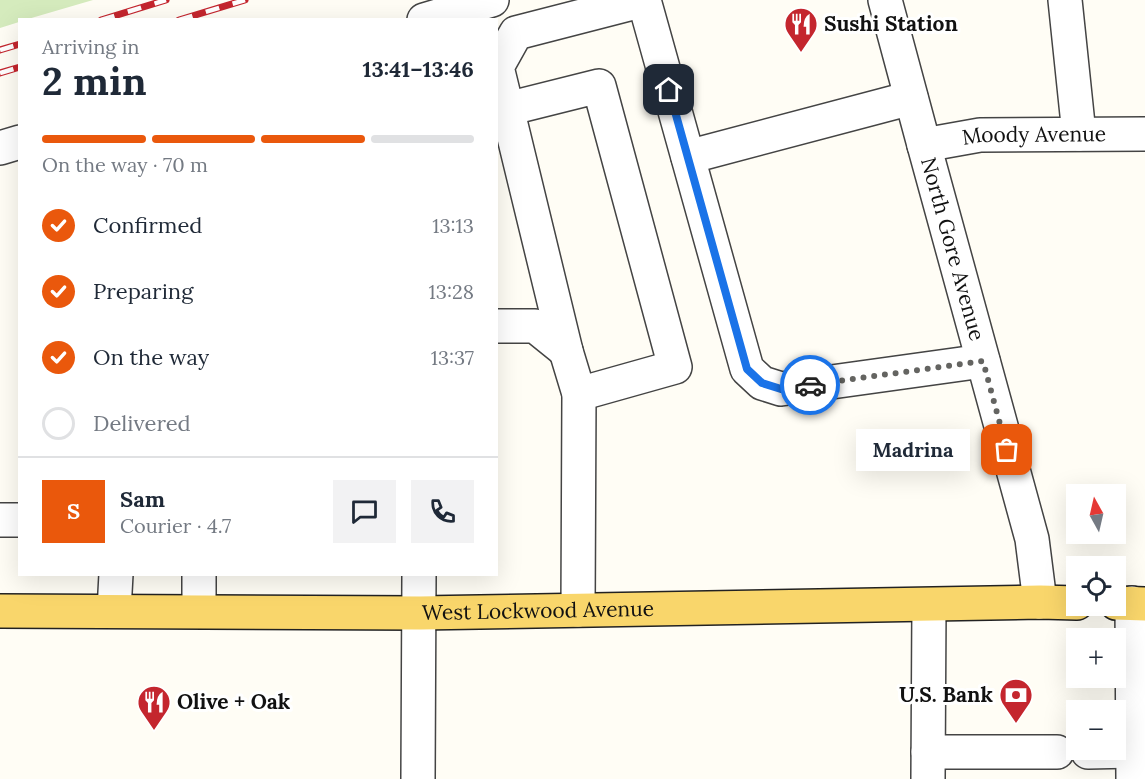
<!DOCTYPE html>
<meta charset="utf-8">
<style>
body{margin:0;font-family:Lora,serif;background:#f2f2f3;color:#1f2937;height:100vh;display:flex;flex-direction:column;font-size:22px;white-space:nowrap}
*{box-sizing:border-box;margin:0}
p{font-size:20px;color:#747a83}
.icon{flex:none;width:33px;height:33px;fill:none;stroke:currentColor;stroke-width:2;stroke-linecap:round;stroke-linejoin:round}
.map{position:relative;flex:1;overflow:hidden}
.side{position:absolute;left:18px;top:18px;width:480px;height:558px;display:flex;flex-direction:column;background:#fff;border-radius:0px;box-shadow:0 6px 24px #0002}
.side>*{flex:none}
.needle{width:39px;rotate:352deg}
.controls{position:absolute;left:1066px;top:484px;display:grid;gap:12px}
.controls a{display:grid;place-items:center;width:60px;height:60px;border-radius:0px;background:#fff;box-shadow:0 6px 24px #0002;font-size:30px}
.pin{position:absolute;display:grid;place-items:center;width:51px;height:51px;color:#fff;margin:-26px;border-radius:12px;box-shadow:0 3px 9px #0006}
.courier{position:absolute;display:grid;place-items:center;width:60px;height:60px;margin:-30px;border:4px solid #1a73e8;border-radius:50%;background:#fff;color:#222;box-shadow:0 2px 8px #0007}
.bubble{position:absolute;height:42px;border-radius:0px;background:#fff;box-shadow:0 6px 24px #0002;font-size:20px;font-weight:700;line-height:42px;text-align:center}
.overview em{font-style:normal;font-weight:700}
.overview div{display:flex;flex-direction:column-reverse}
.overview{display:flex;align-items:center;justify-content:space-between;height:102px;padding:0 24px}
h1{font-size:39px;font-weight:700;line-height:45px}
.bar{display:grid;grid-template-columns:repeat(4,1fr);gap:9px 6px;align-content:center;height:72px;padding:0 24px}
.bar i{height:8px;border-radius:4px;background:#e0e1e3}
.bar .active{background:#ea580c}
.bar p{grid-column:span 4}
.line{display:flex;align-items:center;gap:15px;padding:0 24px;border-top:2px solid #e0e1e3}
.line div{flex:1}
.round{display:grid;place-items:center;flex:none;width:63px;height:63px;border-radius:0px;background:#f2f2f3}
ol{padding:0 24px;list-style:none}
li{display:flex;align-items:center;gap:18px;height:66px}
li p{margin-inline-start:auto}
li .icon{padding:6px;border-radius:50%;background:#ea580c;color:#fff;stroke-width:4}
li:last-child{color:#747a83}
li i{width:33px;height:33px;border:3px solid #e0e1e3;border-radius:50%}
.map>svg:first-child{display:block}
.green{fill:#d5ebbd}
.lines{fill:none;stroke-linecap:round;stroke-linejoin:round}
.minor-casing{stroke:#444;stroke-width:36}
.major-casing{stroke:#222;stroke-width:36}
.minor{stroke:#fff;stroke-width:33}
.major{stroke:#f9d66b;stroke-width:33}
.rail-casing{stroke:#c4262e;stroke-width:7}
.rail{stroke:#fff;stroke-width:4.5;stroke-dasharray:14;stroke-linecap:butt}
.done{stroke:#646461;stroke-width:6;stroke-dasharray:0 10.8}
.route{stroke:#1a73e8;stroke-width:8}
.labels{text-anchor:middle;stroke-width:6;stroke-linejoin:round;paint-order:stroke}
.poi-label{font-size:21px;font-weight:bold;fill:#111;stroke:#fff;text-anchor:start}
.street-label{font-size:21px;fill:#111;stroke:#fff}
</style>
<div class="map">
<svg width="1145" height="779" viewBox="0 0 1145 779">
<rect width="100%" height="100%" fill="#fffdf5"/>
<path class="green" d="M 0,0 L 93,0 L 28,19 L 20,20 L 19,22 L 0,28 Z"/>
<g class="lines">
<defs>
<g id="minor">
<path d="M 644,0 L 747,369 L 762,383 L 781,389 L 983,361"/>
<path id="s1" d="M 885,0 L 924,145 L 1032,539 L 1040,602"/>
<path d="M 1065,0 L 1079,134"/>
<path d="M 424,20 L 492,0"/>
<path d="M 507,109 L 599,86 L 675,367 L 579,394"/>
<path id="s2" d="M 924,145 L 980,135 L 1145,134"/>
<path d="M 0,148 L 20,142"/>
<path d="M 688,157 L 911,98"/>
<path d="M 496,326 L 535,326 L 566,351"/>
<path d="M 0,520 L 20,520"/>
<path d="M 1132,603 L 1133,779"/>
<path d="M 578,610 L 579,394 L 566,351 L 497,67 L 516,33 L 644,0"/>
<path d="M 114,611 L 116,574"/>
<path d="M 199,611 L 199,574"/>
<path d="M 928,752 L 1057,752"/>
<path d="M 1088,752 L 1133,751"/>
<path d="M 418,779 L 419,574"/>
<path d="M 928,779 L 929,605"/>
</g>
<g id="major">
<path d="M 1116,603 L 1145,604"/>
<path id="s3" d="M 0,611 L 420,613 L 1040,602 L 1077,603"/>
</g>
</defs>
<use href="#minor" class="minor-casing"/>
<use href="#major" class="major-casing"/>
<use href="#minor" class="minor"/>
<use href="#major" class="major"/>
<defs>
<path id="rail" d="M 101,20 L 166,0
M 179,20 L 245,0
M 0,50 L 20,44
M 0,73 L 20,67"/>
</defs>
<use href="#rail" class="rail-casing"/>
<use href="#rail" class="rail"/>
</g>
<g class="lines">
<path class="done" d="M 810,385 L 983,361 L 1007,450"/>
<path class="route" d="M 669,90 L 747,369 L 762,383 L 781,389 L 810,385"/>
</g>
<defs>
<symbol id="restaurant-pin" viewBox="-11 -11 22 30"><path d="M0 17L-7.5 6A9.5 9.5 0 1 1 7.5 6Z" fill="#c4262e" stroke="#fff"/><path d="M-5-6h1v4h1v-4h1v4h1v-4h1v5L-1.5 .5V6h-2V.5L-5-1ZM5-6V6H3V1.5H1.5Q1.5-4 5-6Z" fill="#fff"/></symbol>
<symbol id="bank-pin" viewBox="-11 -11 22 30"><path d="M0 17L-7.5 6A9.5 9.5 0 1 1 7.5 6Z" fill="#c4262e" stroke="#fff"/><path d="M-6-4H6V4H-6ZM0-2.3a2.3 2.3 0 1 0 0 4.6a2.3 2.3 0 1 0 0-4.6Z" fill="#fff"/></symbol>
</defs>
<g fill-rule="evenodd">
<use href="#restaurant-pin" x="782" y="5" width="38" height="52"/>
<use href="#bank-pin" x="997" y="676" width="38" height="52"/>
<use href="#restaurant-pin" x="135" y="683" width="38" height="52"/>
</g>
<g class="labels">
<g class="poi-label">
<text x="824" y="31">Sushi Station</text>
<text x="993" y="702" text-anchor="end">U.S. Bank</text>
<text x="177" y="709">Olive + Oak</text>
</g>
<g class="street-label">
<text dy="7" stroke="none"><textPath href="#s2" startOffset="111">Moody Avenue</textPath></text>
<text dy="7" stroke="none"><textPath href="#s1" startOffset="258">North Gore Avenue</textPath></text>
<text dy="7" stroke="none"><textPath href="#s3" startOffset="538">West Lockwood Avenue</textPath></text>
</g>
</g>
</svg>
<div class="controls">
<a><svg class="needle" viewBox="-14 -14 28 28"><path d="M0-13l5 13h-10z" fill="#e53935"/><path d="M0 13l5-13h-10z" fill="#747a83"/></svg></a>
<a><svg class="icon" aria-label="locate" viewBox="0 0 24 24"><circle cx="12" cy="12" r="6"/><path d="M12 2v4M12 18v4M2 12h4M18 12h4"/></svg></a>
<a>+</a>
<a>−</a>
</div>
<div class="pin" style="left:1007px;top:450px;background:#ea580c"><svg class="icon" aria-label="bag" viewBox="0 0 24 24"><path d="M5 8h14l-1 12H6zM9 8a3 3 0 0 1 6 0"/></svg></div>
<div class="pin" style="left:669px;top:90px;background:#1f2937"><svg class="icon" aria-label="home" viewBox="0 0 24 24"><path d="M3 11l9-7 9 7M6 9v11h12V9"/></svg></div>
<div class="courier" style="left:810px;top:385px"><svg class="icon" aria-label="car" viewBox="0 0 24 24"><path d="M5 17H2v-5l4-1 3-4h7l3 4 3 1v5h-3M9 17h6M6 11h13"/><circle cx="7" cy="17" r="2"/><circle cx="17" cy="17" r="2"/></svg></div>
<div class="bubble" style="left:856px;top:429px;width:114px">Madrina</div>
<section class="side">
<div class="overview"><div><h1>2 min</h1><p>Arriving in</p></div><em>13:41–13:46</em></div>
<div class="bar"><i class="active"></i><i class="active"></i><i class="active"></i><i></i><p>On the way · 70 m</p></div>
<ol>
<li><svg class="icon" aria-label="check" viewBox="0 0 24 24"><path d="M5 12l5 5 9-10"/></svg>Confirmed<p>13:13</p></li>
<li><svg class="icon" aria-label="check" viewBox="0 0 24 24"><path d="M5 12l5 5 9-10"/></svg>Preparing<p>13:28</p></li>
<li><svg class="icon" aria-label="check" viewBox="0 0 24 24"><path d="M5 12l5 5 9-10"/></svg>On the way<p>13:37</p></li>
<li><i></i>Delivered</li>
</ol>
<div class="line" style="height:108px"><b class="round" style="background:#ea580c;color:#fff">S</b><div><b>Sam</b><p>Courier · 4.7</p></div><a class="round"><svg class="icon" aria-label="chat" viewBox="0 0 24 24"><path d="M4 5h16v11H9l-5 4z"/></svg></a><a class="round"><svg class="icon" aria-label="phone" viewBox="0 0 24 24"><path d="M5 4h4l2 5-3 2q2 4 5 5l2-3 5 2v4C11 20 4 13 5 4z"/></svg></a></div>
</section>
</div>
